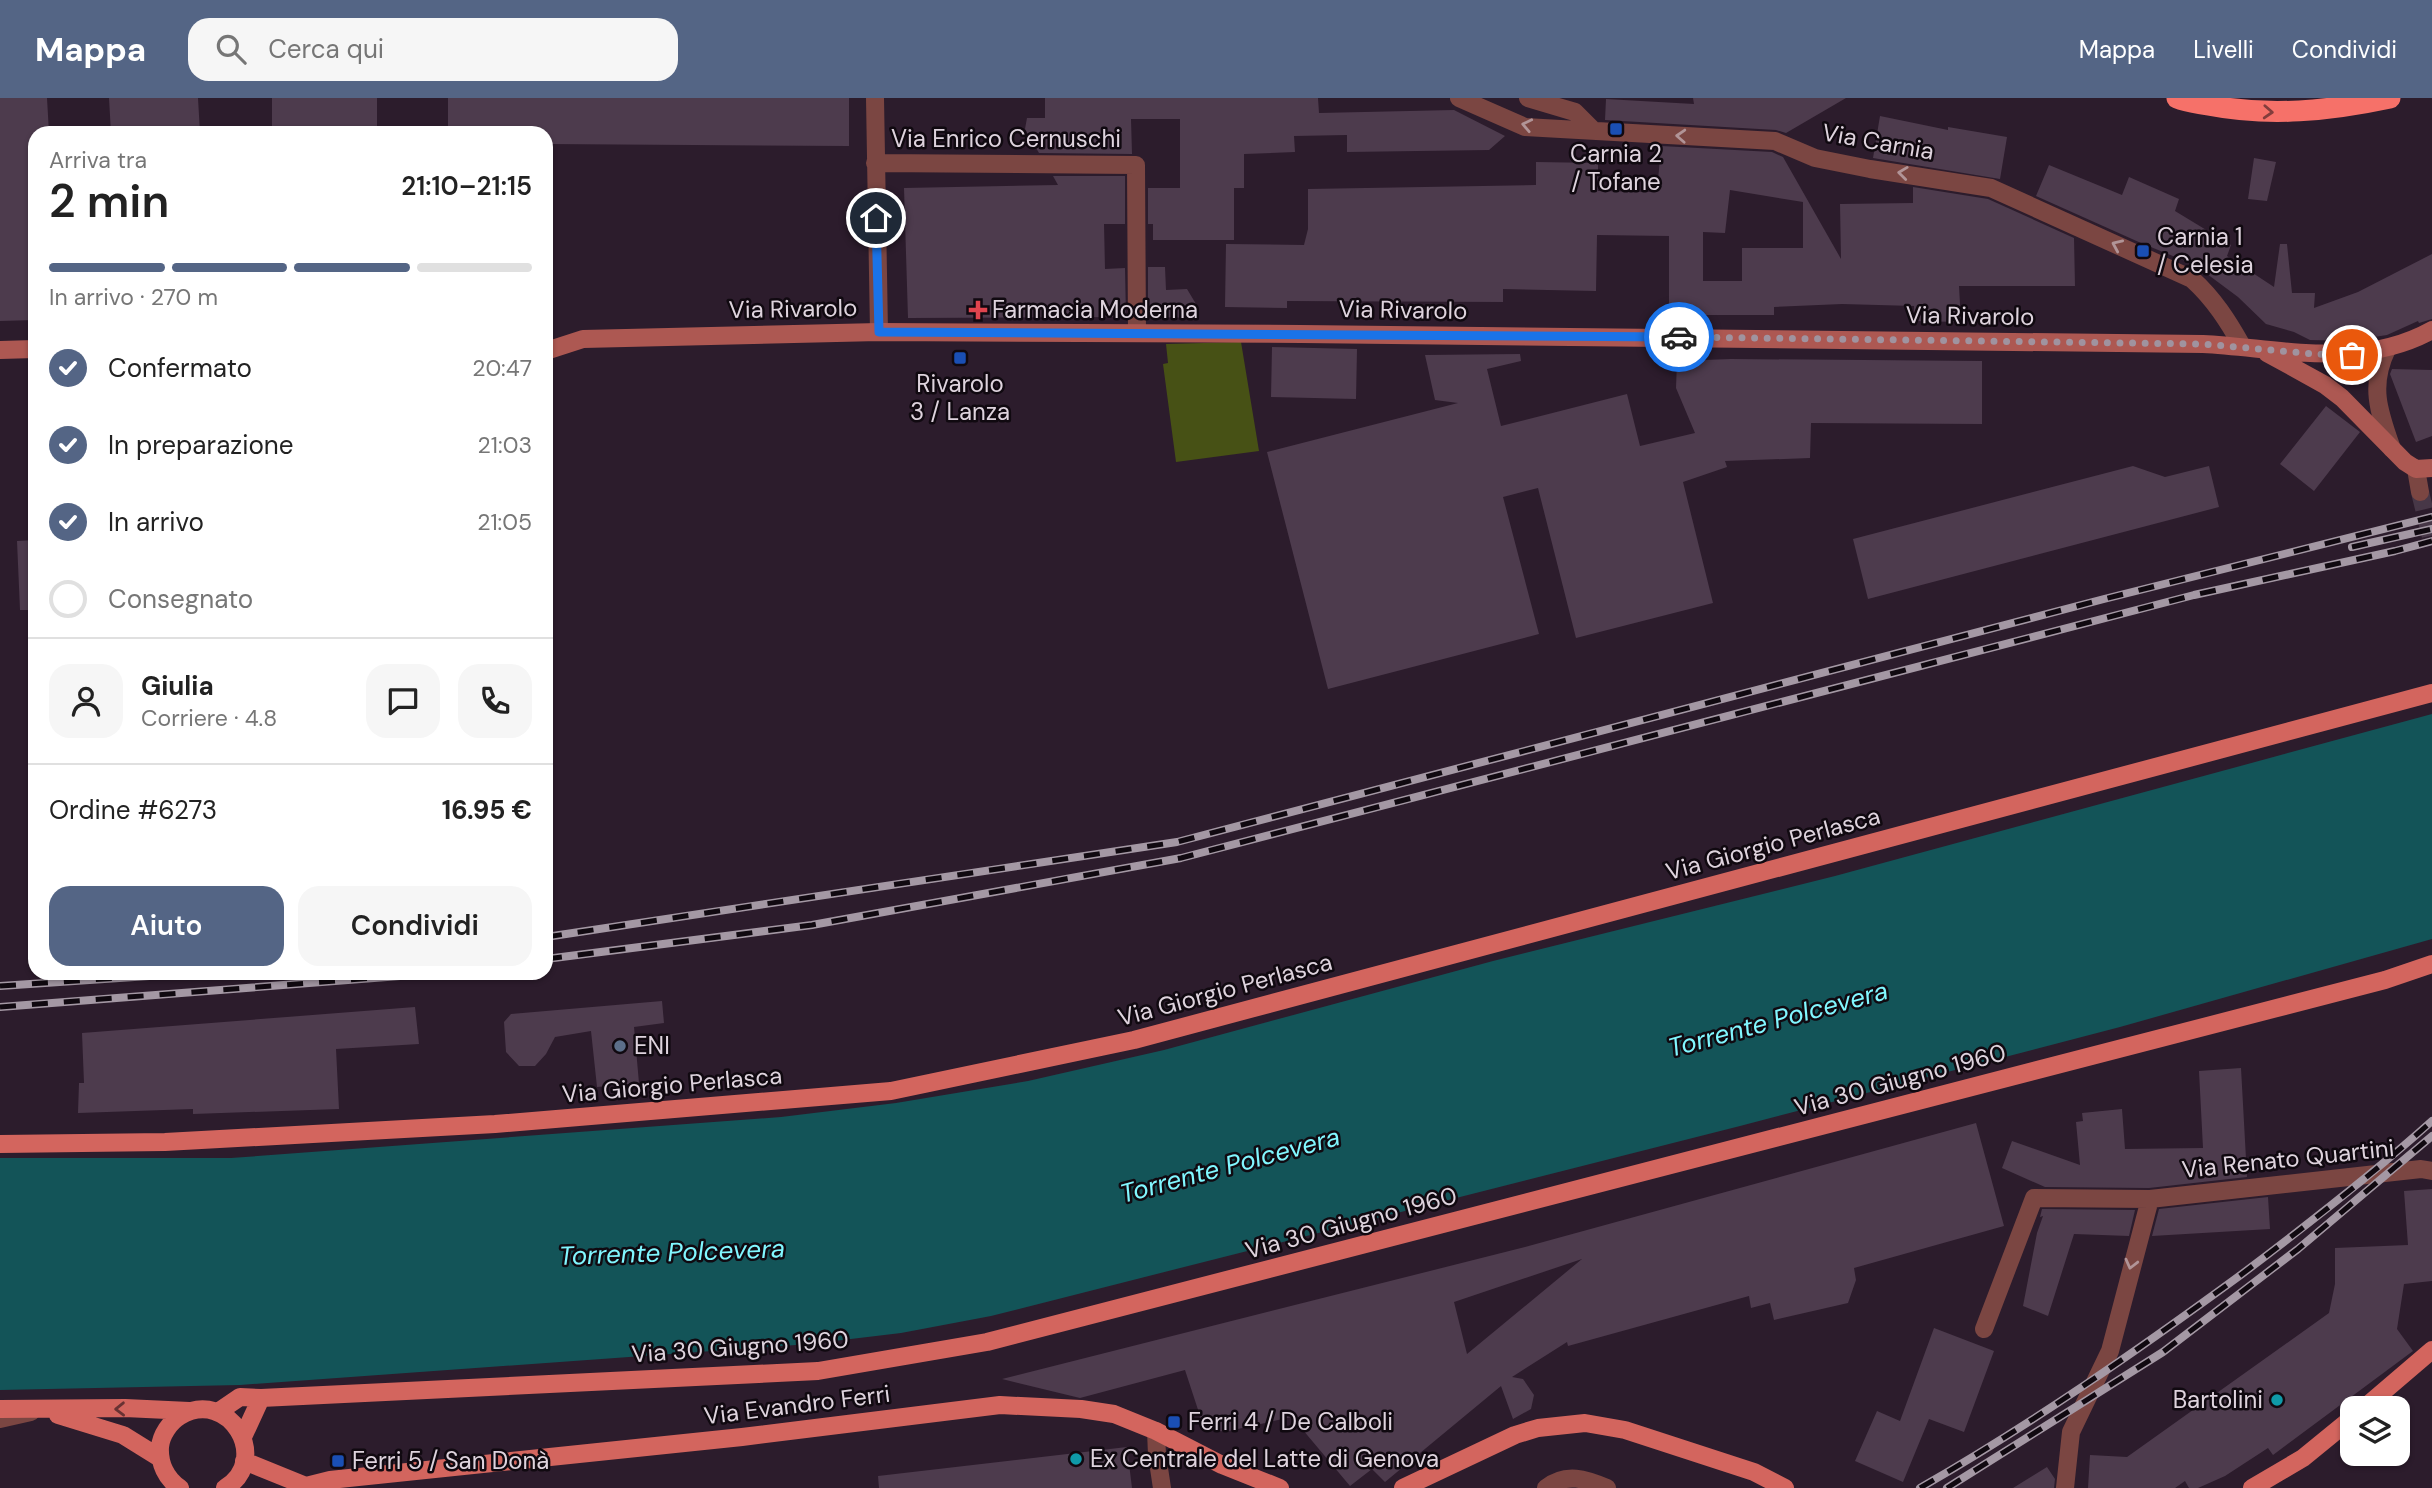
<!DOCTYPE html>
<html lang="it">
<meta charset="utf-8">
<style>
body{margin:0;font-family:"DM Sans",sans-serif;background:#f6f6f6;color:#222;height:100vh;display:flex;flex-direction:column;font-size:26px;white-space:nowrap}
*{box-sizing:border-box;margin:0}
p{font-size:23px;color:#767676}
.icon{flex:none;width:38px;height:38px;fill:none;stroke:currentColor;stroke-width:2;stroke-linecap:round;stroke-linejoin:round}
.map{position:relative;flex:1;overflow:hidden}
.panel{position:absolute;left:28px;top:28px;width:525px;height:854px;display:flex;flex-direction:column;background:#fff;border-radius:21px;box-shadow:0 2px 5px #0004}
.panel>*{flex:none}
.buttons{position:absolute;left:2340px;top:1298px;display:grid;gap:14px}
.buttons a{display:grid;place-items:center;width:70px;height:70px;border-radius:14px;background:#fff;box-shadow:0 2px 5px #0004;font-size:35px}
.pin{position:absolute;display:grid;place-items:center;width:60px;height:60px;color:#fff;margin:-30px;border:4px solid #fff;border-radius:50%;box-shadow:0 2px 7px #0007}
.courier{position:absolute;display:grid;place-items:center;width:70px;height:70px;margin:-35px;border:5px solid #1a73e8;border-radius:50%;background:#fff;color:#222;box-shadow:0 2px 9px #0007}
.head em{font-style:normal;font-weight:600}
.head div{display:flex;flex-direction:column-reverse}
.head{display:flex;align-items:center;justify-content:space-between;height:119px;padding:0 21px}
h1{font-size:46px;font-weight:600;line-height:52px}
.bar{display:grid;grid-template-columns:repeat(4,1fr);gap:10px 7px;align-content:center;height:84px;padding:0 21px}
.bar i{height:9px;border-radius:5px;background:#e0e0e0}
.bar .active{background:#546585}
.bar p{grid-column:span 4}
.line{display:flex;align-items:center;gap:18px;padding:0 21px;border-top:2px solid #e0e0e0}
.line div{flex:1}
.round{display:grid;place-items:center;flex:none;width:74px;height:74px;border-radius:21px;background:#f6f6f6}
ol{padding:0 21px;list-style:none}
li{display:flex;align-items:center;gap:21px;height:77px}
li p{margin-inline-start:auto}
li .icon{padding:7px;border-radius:50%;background:#546585;color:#fff;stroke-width:4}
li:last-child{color:#767676}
li i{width:38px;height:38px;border:4px solid #e0e0e0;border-radius:50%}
.cta{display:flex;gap:14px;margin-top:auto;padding:14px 21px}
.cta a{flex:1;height:80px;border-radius:21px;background:#546585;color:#fff;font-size:28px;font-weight:600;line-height:80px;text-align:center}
.cta a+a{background:#f6f6f6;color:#222}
header{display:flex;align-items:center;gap:42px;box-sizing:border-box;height:98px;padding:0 35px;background:#546585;color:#fff}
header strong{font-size:33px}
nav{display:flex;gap:38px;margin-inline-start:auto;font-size:24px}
.search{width:490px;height:63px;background:#f6f6f6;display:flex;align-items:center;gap:18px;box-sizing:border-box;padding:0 24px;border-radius:21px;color:#767676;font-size:26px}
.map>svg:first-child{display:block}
.green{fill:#475115}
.water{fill:#135458}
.building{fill:#4d3b4d;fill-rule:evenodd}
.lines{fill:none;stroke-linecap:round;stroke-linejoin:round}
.street-tunnel{stroke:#473747;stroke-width:18;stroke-dasharray:18 9;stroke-linecap:butt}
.street{stroke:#7b4642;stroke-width:18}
.secondary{stroke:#ad5852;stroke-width:18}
.primary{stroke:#d3655e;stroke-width:18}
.highway{stroke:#f67169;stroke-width:21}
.rail-casing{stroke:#a498a4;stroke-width:8}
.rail{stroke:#100910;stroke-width:5;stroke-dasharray:16;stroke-linecap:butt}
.oneway{stroke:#833d3c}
.oneway2{stroke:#b19497}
.oneway3{stroke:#683233}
.done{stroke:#a0939f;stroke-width:7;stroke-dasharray:0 12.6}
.route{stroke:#1a73e8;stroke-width:9}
.transit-dot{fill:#1a4fb4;stroke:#100910;stroke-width:2.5}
.health-dot{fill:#e0444e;stroke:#100910;stroke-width:2.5}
.service-dot{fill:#5c6f8a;stroke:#100910;stroke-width:2.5}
.culture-dot{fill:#0f9aa8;stroke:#100910;stroke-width:2.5}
.labels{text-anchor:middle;stroke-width:5;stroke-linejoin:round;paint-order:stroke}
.street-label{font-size:24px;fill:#ded3dd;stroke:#100910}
.poi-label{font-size:24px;fill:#ded3dd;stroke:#100910;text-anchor:start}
.water-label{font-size:26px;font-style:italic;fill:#81f7ff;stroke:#100910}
</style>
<header>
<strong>Mappa</strong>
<div class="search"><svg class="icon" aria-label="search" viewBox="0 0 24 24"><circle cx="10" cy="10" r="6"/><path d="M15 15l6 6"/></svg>Cerca qui</div>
<nav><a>Mappa</a><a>Livelli</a><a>Condividi</a></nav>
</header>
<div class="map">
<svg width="2432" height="1390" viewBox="0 0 2432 1390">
<rect width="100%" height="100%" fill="#2c1c2c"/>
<path class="green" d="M 1241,244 L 1259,353 L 1176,364 L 1163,266 L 1168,265 L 1166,246 Z"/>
<path class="water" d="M 2432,616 L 2432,841 L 2120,929 L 1740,1028 L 991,1218 L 901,1235 L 809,1246 L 240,1287 L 0,1292 L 0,1060 L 231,1060 L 781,1019 L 896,1005 L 1028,983 L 1164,952 L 1493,863 L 1835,778 Z"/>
<path class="building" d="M 0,0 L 47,0 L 49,35 L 35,35 L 35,222 L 0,223 Z
M 109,0 L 198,0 L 200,35 L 111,35 Z
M 272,0 L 377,0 L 377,35 L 272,35 Z
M 448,0 L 849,0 L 849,48 L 546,46 L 546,35 L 448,35 Z
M 1045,0 L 1318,0 L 1319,15 L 1454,12 L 1505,38 L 1489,52 L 1347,54 L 1347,37 L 1294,38 L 1295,54 L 1244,56 L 1244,90 L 1234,90 L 1234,142 L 1153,142 L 1153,126 L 1148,126 L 1148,90 L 1180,90 L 1180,21 L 1131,21 L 1132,56 L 1039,55 L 1025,31 L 1027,20 L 1045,20 Z
M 1693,0 L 1846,0 L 1786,35 L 1776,32 L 1605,22 L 1606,1 L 1694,6 Z
M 1880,18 L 1948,32 L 1948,29 L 2007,39 L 2000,81 L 1873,60 Z
M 1661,48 L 1772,54 L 1783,59 L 1841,161 L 1840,106 L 1913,105 L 1913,89 L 1988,101 L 2074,140 L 2075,188 L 1959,188 L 1961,224 L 1914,223 L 1914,208 L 1842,206 L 1774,209 L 1774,217 L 1669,217 L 1669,138 L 1597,137 L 1596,193 L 1503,191 L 1503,204 L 1287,203 L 1287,210 L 1225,209 L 1226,146 L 1304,147 L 1308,131 L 1308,91 L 1536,87 L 1536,64 L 1598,65 L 1598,93 L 1657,94 ZM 1730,92 L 1803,104 L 1803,150 L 1742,150 L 1742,183 L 1703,183 L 1703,134 L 1725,135 Z
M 2254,60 L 2276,64 L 2267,103 L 2248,101 Z
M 2049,67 L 2122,97 L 2129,79 L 2179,101 L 2175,113 L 2231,147 L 2227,158 L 2274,189 L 2280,146 L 2287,146 L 2292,195 L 2315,195 L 2314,210 L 2358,194 L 2432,156 L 2432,221 L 2419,225 L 2418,223 L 2387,237 L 2349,243 L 2310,242 L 2294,234 L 2266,226 L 2238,199 L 2195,167 L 2141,145 L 2036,98 Z
M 1053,78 L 1125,78 L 1125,126 L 1104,126 L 1105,171 L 1125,170 L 1126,219 L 908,220 L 904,90 L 1058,87 Z
M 1148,169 L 1165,169 L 1166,192 L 1187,191 L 1196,206 L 1196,220 L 1148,219 Z
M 1272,249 L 1357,251 L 1356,301 L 1271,299 Z
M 1520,256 L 1521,263 L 1487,271 L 1501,328 L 1627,296 L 1640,348 L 1695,335 L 1676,290 L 1677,263 L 1731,261 L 1982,263 L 1982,326 L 1811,325 L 1810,360 L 1725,363 L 1727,369 L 1683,384 L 1713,505 L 1576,540 L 1538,390 L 1503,399 L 1539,536 L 1328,591 L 1267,354 L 1458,305 L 1435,302 L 1425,257 Z
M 2392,271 L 2432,272 L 2432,338 L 2416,344 L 2390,276 Z
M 2326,308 L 2360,334 L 2314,393 L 2280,366 Z
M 2133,368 L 2165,379 L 2209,368 L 2219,409 L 1868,501 L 1853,441 Z
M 35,442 L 35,512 L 20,512 L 17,443 Z
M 662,903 L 664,925 L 634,929 L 639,985 L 597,989 L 591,933 L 555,939 L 546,956 L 535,968 L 519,968 L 506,954 L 504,924 L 511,916 Z
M 415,909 L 419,946 L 336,951 L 339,1011 L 193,1016 L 193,1011 L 78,1015 L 79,985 L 84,985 L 82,935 Z
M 2241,970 L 2247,1079 L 2149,1090 L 2045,1089 L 2002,1070 L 2012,1043 L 2080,1067 L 2076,1024 L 2083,1023 L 2082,1015 L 2122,1011 L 2125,1051 L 2203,1050 L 2199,973 Z
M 1976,1025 L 2004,1128 L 1854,1170 L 1856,1182 L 1848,1205 L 1774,1222 L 1770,1205 L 1751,1210 L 1749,1198 L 1568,1248 L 1567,1244 L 1512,1279 L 1523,1281 L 1534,1297 L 1531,1311 L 1513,1321 L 1501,1288 L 1385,1384 L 1372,1371 L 1350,1388 L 1292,1319 L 1224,1334 L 1203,1327 L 1185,1272 L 1080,1300 L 1002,1281 L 1525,1149 ZM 1582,1161 L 1467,1256 L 1454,1204 Z
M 2432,1091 L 2432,1183 L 2404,1186 L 2397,1231 L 2413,1253 L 2273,1357 L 2268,1350 L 2225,1378 L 2198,1390 L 2189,1390 L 2185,1383 L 2175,1390 L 2088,1390 L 2090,1357 L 2127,1359 L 2329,1215 L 2335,1186 L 2335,1150 L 2408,1147 L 2404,1093 Z
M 2268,1099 L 2270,1131 L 2152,1138 L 2159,1111 Z
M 2042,1111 L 2135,1112 L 2129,1138 L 2074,1136 L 2048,1218 L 2023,1208 L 2037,1135 L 2043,1118 L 2040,1119 Z
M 1934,1230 L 1994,1253 L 1964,1334 L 1929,1321 L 1903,1384 L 1855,1363 L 1877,1313 L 1900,1323 Z
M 1127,1349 L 1132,1390 L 879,1390 L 878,1378 Z
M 2047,1369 L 2055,1381 L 2054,1390 L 2013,1390 Z"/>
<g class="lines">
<path class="street-tunnel" d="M 2420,394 L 2432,443"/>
<path class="street" d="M 875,0 L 879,234
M 1459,0 L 1525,29 L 1775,43 L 1815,60 L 1870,71 L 1991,90 L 2192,181 C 2214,201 2228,223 2242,248
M 1528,0 L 1575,14 L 1594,33
M 875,65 L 1136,67 L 1137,235
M 2387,251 C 2369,288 2379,314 2392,351
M 2416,371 L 2420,394
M 1984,1231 L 2034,1100 L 2150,1101 L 2421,1071 L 2432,1073
M 0,1321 L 31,1314
M 1156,1333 L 1157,1357 L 1162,1390
M 1546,1390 C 1566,1374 1586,1381 1607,1390
M 2065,1390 L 2071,1334 L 2110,1253 L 2150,1101"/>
<path class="secondary" d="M 0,252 L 35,251
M 546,253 L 583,241 L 879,234 L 1301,236 L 2203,246 C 2280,250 2360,272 2432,232
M 2267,255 L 2325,287 L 2342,300 L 2405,364 L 2416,371 L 2432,370"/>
<path class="primary" d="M 0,1046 L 165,1044 L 495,1026 L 891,993 L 1134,942 L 2432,595
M 0,1311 L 125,1310 L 189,1313
M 2363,1311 L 2432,1252
M 218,1314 L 240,1299 L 261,1300 L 818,1273 L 987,1244 L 2385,882 L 2432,866
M 58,1317 L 123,1337 L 160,1360
M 243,1339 L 261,1300
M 244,1363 L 306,1388
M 180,1390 C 166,1381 159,1365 160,1349 C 161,1337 170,1324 180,1318 C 229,1289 272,1362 225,1390
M 298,1390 L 330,1382 L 742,1339 L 1000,1307 L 1081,1311 L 1114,1316 L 1156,1333 L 1222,1367 L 1280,1390
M 1403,1390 L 1515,1337 L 1538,1330 L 1585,1325 L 1625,1332 L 1754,1374 L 1785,1390
M 2252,1390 L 2303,1360 L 2352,1320"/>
<path class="highway" d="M 2177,0 C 2187,4 2198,5 2208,7 C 2270,19 2329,13 2390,0"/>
<defs>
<path id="rail" d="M 2352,449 L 2432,431
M 546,839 L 1177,744 L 2104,501 L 2432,419
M 546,861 L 812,827 L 1181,760 L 2194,497 L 2395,453 L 2432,443
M 0,888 L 194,875
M 0,909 L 439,875
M 1920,1390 C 2033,1325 2137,1253 2242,1176 C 2307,1127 2372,1077 2432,1023
M 1947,1390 L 2163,1254 L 2298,1151 L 2432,1038"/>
</defs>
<use href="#rail" class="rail-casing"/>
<use href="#rail" class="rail"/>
</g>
<defs><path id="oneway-chevron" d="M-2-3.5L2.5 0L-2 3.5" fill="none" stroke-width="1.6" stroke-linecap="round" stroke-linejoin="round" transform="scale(1.75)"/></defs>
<use class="oneway" href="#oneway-chevron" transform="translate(2268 14) rotate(3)"/>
<g class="oneway2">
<use href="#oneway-chevron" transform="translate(1527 27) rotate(-168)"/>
<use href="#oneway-chevron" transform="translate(1681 38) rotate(-177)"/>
<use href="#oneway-chevron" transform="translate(1903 75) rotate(-173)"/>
<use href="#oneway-chevron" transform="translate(2117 147) rotate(-156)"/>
<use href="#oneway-chevron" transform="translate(2131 1166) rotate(104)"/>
</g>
<use class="oneway3" href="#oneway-chevron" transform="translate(120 1311) rotate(179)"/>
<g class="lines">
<path class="done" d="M 1679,239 L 2203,246 L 2315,256 L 2352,257"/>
<path class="route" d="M 876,120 L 879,234 L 1679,239"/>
</g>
<g class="transit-dot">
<rect x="1609" y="24" width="14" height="14" rx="3.5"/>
<rect x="2136" y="146" width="14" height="14" rx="3.5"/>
<rect x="953" y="253" width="14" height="14" rx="3.5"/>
<rect x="1167" y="1317" width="14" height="14" rx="3.5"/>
<rect x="331" y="1356" width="14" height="14" rx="3.5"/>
</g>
<path class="health-dot" d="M974.5 201.5h7v7h7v7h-7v7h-7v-7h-7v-7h7z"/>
<circle class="service-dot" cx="620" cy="948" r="7"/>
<g class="culture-dot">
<circle cx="2277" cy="1302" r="7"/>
<circle cx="1076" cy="1361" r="7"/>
</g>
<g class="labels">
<g class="street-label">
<text x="1006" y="49">Via Enrico Cernuschi</text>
<text transform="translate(1878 44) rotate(10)" y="8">Via Carnia</text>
<text transform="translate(793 211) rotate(-1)" y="8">Via Rivarolo</text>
<text transform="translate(1403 212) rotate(1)" y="8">Via Rivarolo</text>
<text transform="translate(1970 218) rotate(1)" y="8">Via Rivarolo</text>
<text transform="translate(1773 746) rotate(-15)" y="8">Via Giorgio Perlasca</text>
<text transform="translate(1225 892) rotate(-15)" y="8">Via Giorgio Perlasca</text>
<text transform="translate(1900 982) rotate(-15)" y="8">Via 30 Giugno 1960</text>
<text transform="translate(672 987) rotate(-5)" y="8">Via Giorgio Perlasca</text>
<text transform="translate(2288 1061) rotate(-6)" y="8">Via Renato Quartini</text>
<text transform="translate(1351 1125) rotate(-15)" y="8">Via 30 Giugno 1960</text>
<text transform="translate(740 1249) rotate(-4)" y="8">Via 30 Giugno 1960</text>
<text transform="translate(797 1307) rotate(-7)" y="8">Via Evandro Ferri</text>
</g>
<g class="poi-label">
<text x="1616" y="64" text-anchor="middle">Carnia 2<tspan x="1616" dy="28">/ Tofane</tspan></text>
<text x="2157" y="147">Carnia 1<tspan x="2157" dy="28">/ Celesia</tspan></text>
<text x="992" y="220">Farmacia Moderna</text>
<text x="960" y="294" text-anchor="middle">Rivarolo<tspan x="960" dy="28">3 / Lanza</tspan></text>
<text x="634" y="956">ENI</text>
<text x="2263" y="1310" text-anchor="end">Bartolini</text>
<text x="1188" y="1332">Ferri 4 / De Calboli</text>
<text x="1090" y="1369">Ex Centrale del Latte di Genova</text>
<text x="352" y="1371">Ferri 5 / San Donà</text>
</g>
<g class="water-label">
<text transform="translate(1778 921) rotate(-15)" y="9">Torrente Polcevera</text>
<text transform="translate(1230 1067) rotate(-15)" y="9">Torrente Polcevera</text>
<text transform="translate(672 1154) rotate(-2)" y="9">Torrente Polcevera</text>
</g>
</g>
</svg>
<div class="buttons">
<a><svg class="icon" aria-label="layers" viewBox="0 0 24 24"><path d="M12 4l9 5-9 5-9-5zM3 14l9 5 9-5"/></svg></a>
</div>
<div class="pin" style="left:2352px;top:257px;background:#ea580c"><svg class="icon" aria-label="bag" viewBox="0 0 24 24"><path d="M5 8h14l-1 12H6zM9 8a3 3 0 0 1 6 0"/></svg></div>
<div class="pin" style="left:876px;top:120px;background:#1f2937"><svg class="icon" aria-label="home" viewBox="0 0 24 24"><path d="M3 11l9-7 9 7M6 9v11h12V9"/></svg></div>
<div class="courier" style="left:1679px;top:239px"><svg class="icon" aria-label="car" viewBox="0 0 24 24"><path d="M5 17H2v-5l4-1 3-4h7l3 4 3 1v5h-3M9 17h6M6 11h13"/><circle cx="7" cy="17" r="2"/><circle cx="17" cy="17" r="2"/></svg></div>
<section class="panel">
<div class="head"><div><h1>2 min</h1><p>Arriva tra</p></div><em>21:10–21:15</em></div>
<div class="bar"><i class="active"></i><i class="active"></i><i class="active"></i><i></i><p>In arrivo · 270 m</p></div>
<ol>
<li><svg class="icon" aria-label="check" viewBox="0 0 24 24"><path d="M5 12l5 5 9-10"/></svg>Confermato<p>20:47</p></li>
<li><svg class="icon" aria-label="check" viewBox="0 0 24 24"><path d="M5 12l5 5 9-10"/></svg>In preparazione<p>21:03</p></li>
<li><svg class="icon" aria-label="check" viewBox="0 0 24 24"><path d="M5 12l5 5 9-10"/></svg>In arrivo<p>21:05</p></li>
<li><i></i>Consegnato</li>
</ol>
<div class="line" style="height:126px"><a class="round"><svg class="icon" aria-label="person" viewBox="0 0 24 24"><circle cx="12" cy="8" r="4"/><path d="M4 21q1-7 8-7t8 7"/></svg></a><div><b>Giulia</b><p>Corriere · 4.8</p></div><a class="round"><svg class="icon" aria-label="chat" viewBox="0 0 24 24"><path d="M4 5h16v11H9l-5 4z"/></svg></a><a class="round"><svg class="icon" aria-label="phone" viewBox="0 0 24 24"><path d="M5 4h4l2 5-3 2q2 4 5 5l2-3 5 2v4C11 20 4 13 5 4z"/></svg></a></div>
<div class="line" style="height:91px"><div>Ordine #6273</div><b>16.95 €</b></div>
<div class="cta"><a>Aiuto</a><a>Condividi</a></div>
</section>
</div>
